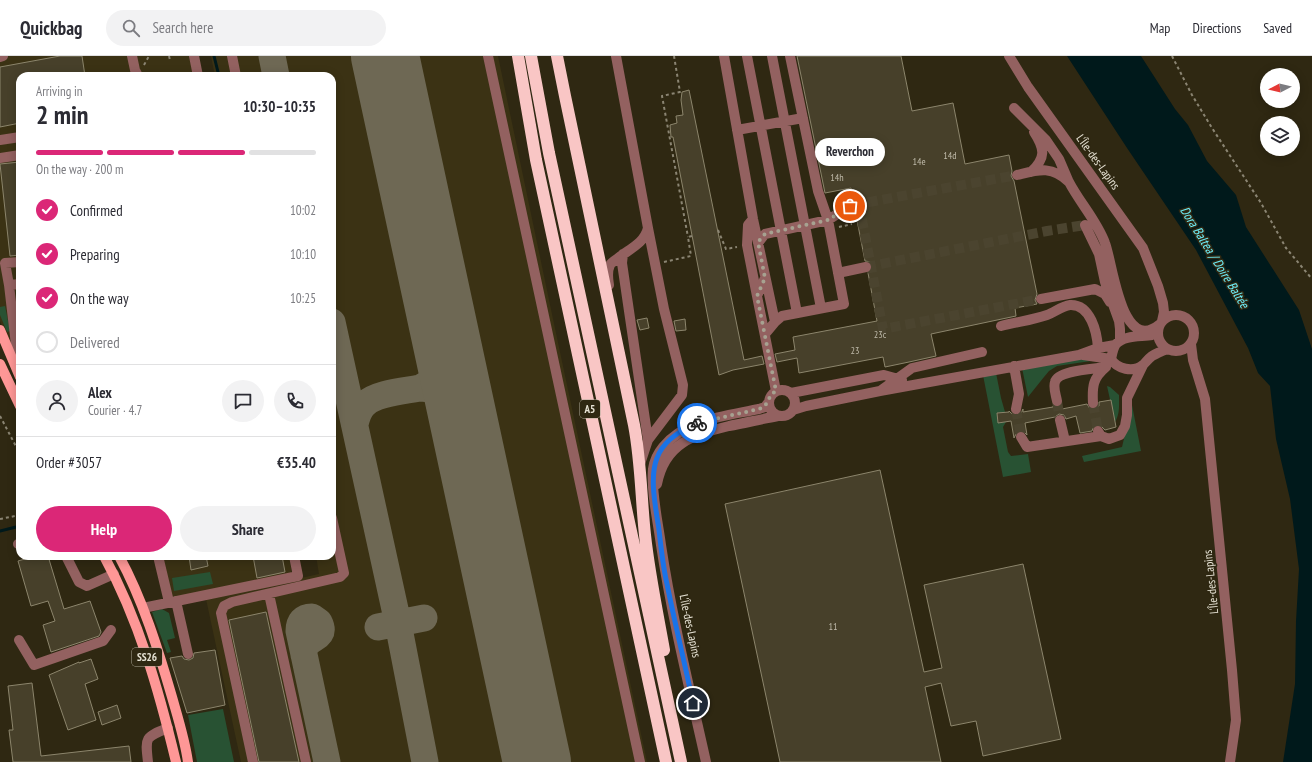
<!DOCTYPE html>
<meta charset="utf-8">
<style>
body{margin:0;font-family:"PT Sans Narrow",sans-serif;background:#f2f2f3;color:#2b2b33;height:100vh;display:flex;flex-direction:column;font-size:15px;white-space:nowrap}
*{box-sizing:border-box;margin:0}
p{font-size:13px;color:#7c7c81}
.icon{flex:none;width:22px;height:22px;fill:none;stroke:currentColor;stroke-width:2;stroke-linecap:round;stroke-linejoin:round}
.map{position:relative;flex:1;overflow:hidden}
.drawer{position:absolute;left:16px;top:16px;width:320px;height:488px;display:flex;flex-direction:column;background:#fff;border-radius:12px;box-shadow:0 2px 10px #0003}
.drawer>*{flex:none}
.needle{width:26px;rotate:263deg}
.controls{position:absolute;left:1260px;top:12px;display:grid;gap:8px}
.controls a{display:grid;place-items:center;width:40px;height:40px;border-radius:50%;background:#fff;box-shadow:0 2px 10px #0003;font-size:20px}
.pin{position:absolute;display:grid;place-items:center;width:34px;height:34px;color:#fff;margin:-17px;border:2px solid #fff;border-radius:50%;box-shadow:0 1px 4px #0007}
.courier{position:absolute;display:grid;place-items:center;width:40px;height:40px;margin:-20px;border:3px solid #1a73e8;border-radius:50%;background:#fff;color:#222;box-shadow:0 1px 5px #0007}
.bubble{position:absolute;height:28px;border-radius:14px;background:#fff;box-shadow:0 2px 10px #0003;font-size:13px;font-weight:600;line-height:28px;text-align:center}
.summary em{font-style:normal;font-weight:600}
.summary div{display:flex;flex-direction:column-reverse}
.summary{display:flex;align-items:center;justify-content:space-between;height:68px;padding:0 20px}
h1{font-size:26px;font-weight:600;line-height:30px}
.bar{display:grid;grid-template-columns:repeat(4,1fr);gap:6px 4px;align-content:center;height:48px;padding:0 20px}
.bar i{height:5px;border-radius:3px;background:#e1e1e2}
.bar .current{background:#db2777}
.bar p{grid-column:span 4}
.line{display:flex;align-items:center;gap:10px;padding:0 20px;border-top:1px solid #e1e1e2}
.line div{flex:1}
.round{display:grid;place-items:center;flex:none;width:42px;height:42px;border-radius:21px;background:#f2f2f3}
ol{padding:0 20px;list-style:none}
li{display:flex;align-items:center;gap:12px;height:44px}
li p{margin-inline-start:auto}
li .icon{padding:4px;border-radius:50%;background:#db2777;color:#fff;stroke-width:4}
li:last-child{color:#7c7c81}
li i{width:22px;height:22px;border:2px solid #e1e1e2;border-radius:50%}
.action{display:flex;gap:8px;margin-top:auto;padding:8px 20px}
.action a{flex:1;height:46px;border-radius:24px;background:#db2777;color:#fff;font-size:16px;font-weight:600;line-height:46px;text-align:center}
.action a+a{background:#f2f2f3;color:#2b2b33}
header{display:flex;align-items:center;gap:24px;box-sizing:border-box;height:56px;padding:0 20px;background:#fff;border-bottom:1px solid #e1e1e2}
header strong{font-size:19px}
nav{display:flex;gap:22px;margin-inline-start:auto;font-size:14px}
.search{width:280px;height:36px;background:#f2f2f3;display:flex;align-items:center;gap:10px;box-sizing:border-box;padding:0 14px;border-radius:22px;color:#7c7c81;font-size:15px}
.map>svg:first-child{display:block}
.built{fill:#3b3214}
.green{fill:#285233}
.water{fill:#00191b}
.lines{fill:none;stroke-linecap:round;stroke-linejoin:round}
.stream{stroke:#00191b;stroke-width:3}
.taxiway{stroke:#6e6854;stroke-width:27}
.runway{stroke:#6e6854;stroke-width:68}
.building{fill:#47402a;stroke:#8c856c}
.minor-tunnel{stroke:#4b442f;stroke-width:10;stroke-dasharray:10 5;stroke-linecap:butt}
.path{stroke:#8b8573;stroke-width:2;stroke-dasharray:3 3;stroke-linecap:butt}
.minor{stroke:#936160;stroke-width:10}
.major{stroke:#fe9796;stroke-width:10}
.highway{stroke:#f9c6c5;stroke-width:12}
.done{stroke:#a7a291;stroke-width:4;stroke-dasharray:0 7.2}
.route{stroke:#1a73e8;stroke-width:5}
.labels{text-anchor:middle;stroke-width:3;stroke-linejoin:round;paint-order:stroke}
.number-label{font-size:10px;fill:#bfbaaa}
.shield{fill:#2f2812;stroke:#b0ab9a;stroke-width:1}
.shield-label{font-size:11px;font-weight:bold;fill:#e7e3d5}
.street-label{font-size:12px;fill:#e7e3d5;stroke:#2f2812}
.water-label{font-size:13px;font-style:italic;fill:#6df0fc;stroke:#2f2812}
</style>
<header>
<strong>Quickbag</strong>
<div class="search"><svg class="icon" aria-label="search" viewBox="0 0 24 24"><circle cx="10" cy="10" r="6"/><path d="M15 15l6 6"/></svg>Search here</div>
<nav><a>Map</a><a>Directions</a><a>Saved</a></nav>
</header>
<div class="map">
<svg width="1312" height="706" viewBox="0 0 1312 706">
<rect width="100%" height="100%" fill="#2f2812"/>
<path class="built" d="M 0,0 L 189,0 L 194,20 L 20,20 L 20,308 L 0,265 Z
M 211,0 L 498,0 L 553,263 L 647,706 L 241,706 L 206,543 L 319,518 L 316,500 L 332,500 L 332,20 L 215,20 Z
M 162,500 L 289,500 L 292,518 L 171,542 Z"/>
<path class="green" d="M 5,250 L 10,275 L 7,276 L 0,259 L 0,251 Z
M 1087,300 L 1091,305 L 1057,310 L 1049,315 L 1044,321 L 1028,341 L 1022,312 Z
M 996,317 L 1001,342 L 1005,356 L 997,357 L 998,366 L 1006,366 L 1003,371 L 1008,396 L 1011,400 L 1028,398 L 1031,416 L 1003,421 L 983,319 Z
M 1107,330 L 1110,331 L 1119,339 C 1119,349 1120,358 1115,366 Z
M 1132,349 L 1141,395 L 1084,406 L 1082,400 L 1122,391 Z
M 210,516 L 213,528 L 174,535 L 172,522 Z
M 162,553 L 169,557 L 175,582 L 167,584 L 171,596 L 167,597 L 152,556 Z
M 223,653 L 234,706 L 197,706 L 188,659 Z"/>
<path class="water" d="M 1067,0 L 1141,0 L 1175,53 L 1188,69 L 1207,105 L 1236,139 L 1246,171 L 1299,254 L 1312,293 L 1312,706 L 1283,706 L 1295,628 L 1296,565 L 1299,513 L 1290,443 L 1276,383 L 1270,330 L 1258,317 L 1248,292 L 1196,194 L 1127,92 Z"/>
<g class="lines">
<path class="stream" d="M 214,0 L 219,20
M 0,475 L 20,470"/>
<path class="taxiway" d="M 272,0 L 276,20
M 332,266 L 398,567 L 425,706
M 420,332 C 447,333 452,347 464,368
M 355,368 C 357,360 359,353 365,348 C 376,337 404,335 420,332 C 442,323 443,300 445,280
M 378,571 L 424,562
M 304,599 C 303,578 329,586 319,566 L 312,561 C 303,561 299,566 299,575 L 327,706"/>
<path class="runway" d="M 385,0 L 537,706"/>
</g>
<path class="building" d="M 60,0 L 82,0 L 85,20 L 20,20 L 20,67 L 0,71 L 0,11 Z
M 797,0 L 901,0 L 912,55 L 953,47 L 965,108 L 1009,99 L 1012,115 L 1011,120 L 1014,125 L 1037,238 L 1035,244 L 1037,248 L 1015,252 L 1016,260 L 931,278 L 936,300 L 909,306 L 885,311 L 883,301 L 799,317 L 797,302 L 777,306 L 775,298 L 795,294 L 793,281 L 877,265 L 868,217 L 871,216 L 872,210 L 871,206 L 865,205 L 855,154 L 856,149 L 853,144 L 851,132 L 825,137 Z
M 689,34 L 744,304 L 762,300 L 764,308 L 733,314 L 719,319 L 673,81 L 671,81 L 670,69 L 677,67 L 676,60 L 683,59 L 681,44 L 682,36 Z
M 20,106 L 20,199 L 10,200 L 0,108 Z
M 647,262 L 649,272 L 640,274 L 637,264 Z
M 685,263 L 686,274 L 676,275 L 674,265 Z
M 1111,344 L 1116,371 L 1105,374 L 1101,370 L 1098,369 L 1093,372 L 1092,375 L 1080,377 L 1076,360 L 1066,363 L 1064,359 L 1059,358 L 1055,361 L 1025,367 L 1027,379 L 1024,376 L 1020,375 L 1016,378 L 1014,382 L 1011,365 L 998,367 L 997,357 L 1009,356 L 1009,355 L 1012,358 L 1018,359 L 1021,357 L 1023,353 L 1023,356 L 1053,351 L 1053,350 L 1058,351 L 1061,350 L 1062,353 L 1087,348 L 1090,353 L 1094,353 L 1099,350 L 1099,346 Z
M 880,414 L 924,616 L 942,612 L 924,529 L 1023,508 L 1061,683 L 983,700 L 976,665 L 951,670 L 941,627 L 925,631 L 941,706 L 780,706 L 725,448 Z
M 35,500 L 48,500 L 64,553 L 90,545 L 101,576 L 99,580 L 51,596 L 43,569 L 55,565 L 48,545 L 31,550 L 18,505 Z
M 189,500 L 206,500 L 208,510 L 191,514 Z
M 253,500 L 282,500 L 285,516 L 257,522 Z
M 266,556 L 299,706 L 259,706 L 229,564 Z
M 215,594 L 225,649 L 187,657 L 170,602 L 182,600 L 184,603 L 189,604 L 193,602 L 194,597 Z
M 91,603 L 98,623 L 85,628 L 96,664 L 68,674 L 49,619 L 79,606 L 79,607 Z
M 32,627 L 41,700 L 129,690 L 131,706 L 13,706 L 9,674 L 13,674 L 8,630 Z
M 117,649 L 121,662 L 102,669 L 98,656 Z"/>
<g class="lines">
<path class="minor-tunnel" d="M 859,148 L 883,273 L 1041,243
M 853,149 L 1017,119
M 866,211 L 1047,175 L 1085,169
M 1057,345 L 1060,364
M 1093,347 L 1098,375
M 1016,353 L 1021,381"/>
<path class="path" d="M 169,0 L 170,4
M 674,0 L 680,36 L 662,40 L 688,181
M 1172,0 L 1192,39 L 1212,72 L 1261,147 L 1286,192 L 1312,223
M 144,9 L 149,0
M 839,171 L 852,168
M 718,174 L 726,193 L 737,191
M 664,206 L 691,200 L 688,181 L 692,180
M 0,360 L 20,398
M 0,463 L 15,460 L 20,456"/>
<path class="minor" d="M 132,0 L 135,14 L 138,20
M 194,0 L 198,20
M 232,0 L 236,20
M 488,0 L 640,706
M 724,0 L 753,163 L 775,266
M 747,0 L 797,257
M 772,0 L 821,252
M 1009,0 L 1028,31 L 1143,192 L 1158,230 L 1163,247 L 1164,256 L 1162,265
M 0,1 L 3,0
M 1014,52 L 1046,84 L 1059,103 L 1068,124
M 737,74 L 803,62
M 0,84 L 20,81
M 0,102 L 20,99
M 1031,116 C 1046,102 1045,93 1034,76
M 1017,119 C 1038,114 1051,109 1069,126 C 1080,147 1097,165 1105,187 C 1113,207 1121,300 1160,268
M 753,163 L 748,169 L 747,189 L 757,240
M 1085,169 L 1099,198 L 1105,226 L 1119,265 L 1120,273 L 1120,285
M 648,172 L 664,253 L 683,329 L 682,339 L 648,384
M 758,187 L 765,178 L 828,164 L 850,150
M 623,198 L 622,207 L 629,255 L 648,384 L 640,408
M 838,217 L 866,211
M 765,222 L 757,240 L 776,335
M 20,228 L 9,229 L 16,289 L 20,297
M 9,229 L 5,207 L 20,206
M 609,229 C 608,223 607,215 610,209 C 611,207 614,205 617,203 C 629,193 644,188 648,172 L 616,0
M 1041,243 L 1095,233 L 1105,238 L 1110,246
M1158 277a18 18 0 1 1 36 0a18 18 0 1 1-36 0Z
M 1001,270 C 1016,266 1033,264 1047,259 C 1055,256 1062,250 1070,249 C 1091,248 1097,277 1098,292
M 765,278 L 775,266 L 782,260 L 844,248 L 828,164 L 818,135 L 790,0
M 1152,279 C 1141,281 1124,279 1116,288 C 1113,292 1112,299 1111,303 C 1117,313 1133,317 1143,309 C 1146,306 1148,303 1152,300 C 1157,297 1162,295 1167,293
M 1191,288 L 1193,304 L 1205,343 L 1232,614 L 1236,664 L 1230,706
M 1083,299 L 1111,303
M 1014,310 L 1019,338 L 1016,353
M769 347a13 13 0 1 1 26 0a13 13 0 1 1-26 0Z
M 880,335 L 1079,299 L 1098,292 L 1115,289
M 791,337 L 884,319 L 902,324
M 1057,345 C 1056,339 1053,332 1055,326 C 1058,314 1095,313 1106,311
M 1093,347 C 1092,330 1093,322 1106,311
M 793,354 L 806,350 L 880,335 L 912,312 L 982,296
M 1060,364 L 1065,385
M 1098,375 L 1101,380 L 1109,383 L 1120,379 L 1125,370 L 1127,359 L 1127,342 L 1143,309
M 1021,381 L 1027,391 L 1101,380
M 657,428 C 665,387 693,379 729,370 C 745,367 762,363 778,360
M 18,488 L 20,488
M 66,500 L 79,526 L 87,530 L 114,518
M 158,500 L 169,546
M 269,538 L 306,706
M 176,545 L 188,598
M 143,552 L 298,520 L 294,500
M 19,584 L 34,609 L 103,585 L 111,574
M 148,706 C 145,681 145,681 168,672
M 253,706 L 221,557 L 224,550 L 232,546 L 340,521 L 344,517 L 332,462
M 706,706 C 690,634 672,562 661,489 C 658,466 651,436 653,413 C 654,406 658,397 663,391 C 686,363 726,360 759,353 L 765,351 L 768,347"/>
<path class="major" d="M 0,274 L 20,321
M 0,308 L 20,350
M 104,500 C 139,564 159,635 176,706
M 119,500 C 143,544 158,593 172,641 C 178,662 185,684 188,706"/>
<path class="highway" d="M 518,0 L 536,104 L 666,706
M 531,0 L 549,97 L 681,706
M 557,0 L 565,40 L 634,369 C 641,405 641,442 645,479 C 649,517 657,555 664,594"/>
</g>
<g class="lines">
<path class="done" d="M 697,367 L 759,353 C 771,348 766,341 776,335 L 757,240 L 765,222 L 758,186 L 765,178 L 828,164 L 850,150"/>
<path class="route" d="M 693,647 C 685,608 675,568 667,528 C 663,511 661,492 659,474 C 656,453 649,422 657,402 C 663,385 681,374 697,367"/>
</g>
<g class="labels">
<g class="number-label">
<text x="950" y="103">14d</text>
<text x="919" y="109">14e</text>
<text x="837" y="125">14h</text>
<text x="880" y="282">23c</text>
<text x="855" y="298">23</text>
<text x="833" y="574">11</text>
</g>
<g class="shield">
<rect x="580" y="344" width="20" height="18" rx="3"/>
<rect x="132" y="592" width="30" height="18" rx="3"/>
</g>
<g class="shield-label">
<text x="590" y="357">A5</text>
<text x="147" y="605">SS26</text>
</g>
<g class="street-label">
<text transform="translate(1098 106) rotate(54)" y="4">L'Île-des-Lapins</text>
<text transform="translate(1211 526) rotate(-96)" y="4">L'Île-des-Lapins</text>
<text transform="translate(690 570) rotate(78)" y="4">L'Île-des-Lapins</text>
</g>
<g class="water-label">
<text transform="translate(1215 201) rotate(58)" y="5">Dora Baltea / Doire Baltée</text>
</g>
</g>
</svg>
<div class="controls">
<a><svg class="needle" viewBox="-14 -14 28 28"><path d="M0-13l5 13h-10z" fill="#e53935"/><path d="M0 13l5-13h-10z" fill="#7c7c81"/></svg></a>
<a><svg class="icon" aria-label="layers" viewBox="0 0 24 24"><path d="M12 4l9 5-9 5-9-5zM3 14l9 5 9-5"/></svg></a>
</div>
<div class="pin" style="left:850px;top:150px;background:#ea580c"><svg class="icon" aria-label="bag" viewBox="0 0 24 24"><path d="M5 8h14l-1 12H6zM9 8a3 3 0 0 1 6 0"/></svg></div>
<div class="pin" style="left:693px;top:647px;background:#1f2937"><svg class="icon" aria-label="home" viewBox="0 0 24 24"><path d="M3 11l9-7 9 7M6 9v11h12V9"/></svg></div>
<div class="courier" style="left:697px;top:367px"><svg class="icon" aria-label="bike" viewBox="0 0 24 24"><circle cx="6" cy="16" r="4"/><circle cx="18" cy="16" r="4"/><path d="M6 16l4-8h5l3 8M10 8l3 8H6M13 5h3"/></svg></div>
<div class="bubble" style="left:815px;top:82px;width:70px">Reverchon</div>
<section class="drawer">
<div class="summary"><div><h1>2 min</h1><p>Arriving in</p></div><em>10:30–10:35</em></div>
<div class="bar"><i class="current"></i><i class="current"></i><i class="current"></i><i></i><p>On the way · 200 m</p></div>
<ol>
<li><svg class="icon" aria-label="check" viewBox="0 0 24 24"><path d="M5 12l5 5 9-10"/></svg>Confirmed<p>10:02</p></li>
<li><svg class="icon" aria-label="check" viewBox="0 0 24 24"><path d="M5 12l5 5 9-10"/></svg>Preparing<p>10:10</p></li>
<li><svg class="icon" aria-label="check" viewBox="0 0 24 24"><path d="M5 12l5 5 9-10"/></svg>On the way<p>10:25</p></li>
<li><i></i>Delivered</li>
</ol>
<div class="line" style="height:72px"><a class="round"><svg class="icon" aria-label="person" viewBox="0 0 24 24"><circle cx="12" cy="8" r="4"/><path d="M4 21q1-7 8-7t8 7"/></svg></a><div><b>Alex</b><p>Courier · 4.7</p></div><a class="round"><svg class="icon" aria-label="chat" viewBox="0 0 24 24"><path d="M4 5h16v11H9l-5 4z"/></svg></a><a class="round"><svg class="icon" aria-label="phone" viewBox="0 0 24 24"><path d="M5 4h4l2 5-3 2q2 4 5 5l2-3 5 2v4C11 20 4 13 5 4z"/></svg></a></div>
<div class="line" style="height:52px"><div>Order #3057</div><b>€35.40</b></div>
<div class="action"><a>Help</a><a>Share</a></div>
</section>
</div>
